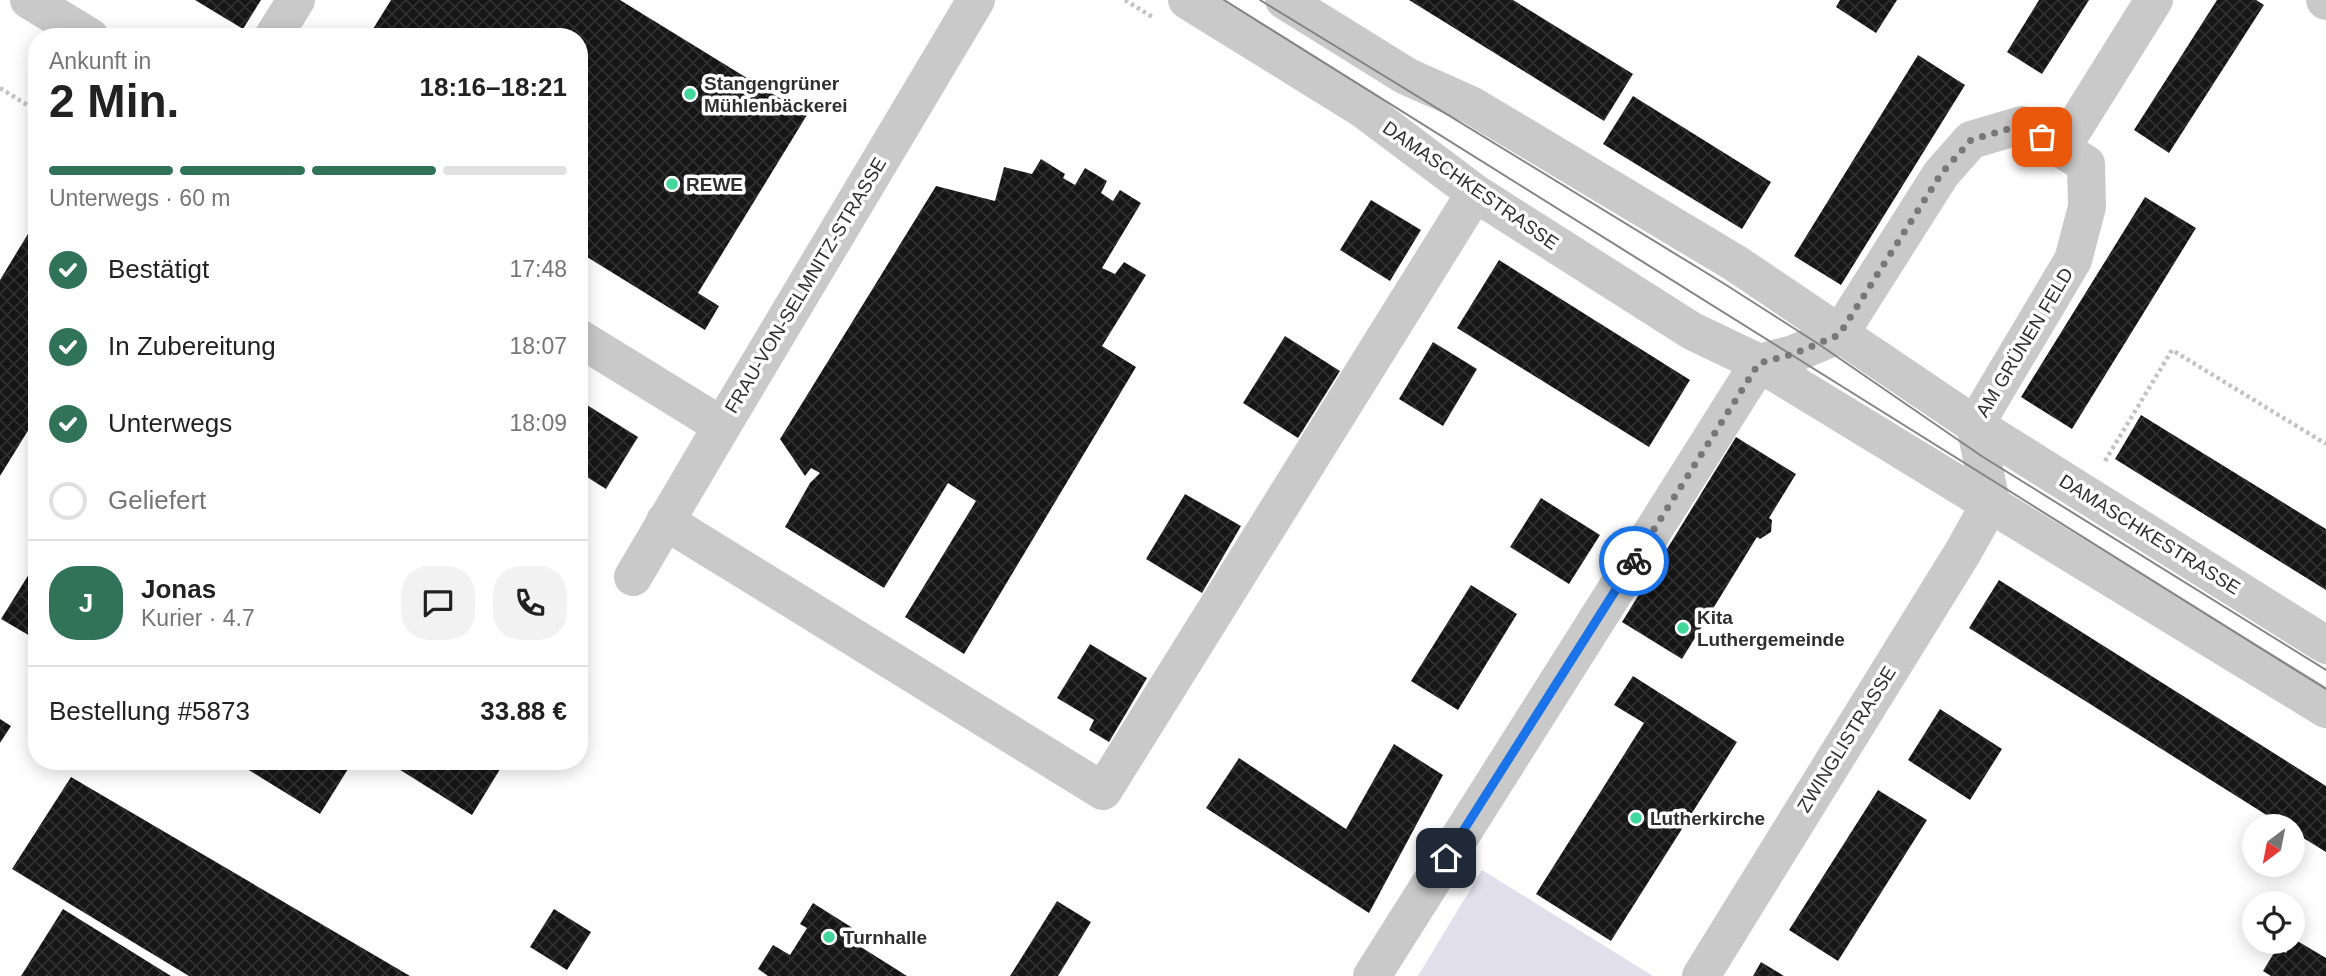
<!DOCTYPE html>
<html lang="de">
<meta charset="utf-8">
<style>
body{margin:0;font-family:Helvetica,sans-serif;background:#f2f2f2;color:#222;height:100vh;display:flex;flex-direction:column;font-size:26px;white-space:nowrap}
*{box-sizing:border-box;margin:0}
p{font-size:23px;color:#767676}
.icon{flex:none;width:38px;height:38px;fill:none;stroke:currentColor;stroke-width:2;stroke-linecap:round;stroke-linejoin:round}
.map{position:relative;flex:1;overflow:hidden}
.drawer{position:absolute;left:28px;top:28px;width:560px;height:742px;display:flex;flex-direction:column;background:#fff;border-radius:28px;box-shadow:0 4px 18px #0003}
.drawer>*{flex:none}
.needle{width:46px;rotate:212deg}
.buttons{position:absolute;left:2242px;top:814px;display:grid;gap:14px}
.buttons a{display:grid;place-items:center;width:63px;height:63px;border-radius:50%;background:#fff;box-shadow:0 4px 18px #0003;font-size:35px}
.pin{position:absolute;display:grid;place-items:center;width:60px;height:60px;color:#fff;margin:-30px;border-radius:14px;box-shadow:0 4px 10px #0006}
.courier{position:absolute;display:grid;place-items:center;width:70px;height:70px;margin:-35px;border:5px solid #1a73e8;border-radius:50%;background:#fff;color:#222;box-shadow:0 2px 9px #0007}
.head em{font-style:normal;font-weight:800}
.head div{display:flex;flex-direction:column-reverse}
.head{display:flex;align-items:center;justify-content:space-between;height:119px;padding:0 21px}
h1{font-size:46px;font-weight:800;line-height:52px}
.bar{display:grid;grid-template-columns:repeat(4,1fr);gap:10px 7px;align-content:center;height:84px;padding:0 21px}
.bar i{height:9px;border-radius:5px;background:#e0e0e0}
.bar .on{background:#307358}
.bar p{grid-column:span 4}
.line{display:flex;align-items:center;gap:18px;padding:0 21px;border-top:2px solid #e0e0e0}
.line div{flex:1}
.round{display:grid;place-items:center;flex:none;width:74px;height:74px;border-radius:28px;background:#f2f2f2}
ol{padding:0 21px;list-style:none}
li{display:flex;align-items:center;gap:21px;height:77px}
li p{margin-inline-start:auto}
li .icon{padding:7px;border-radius:50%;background:#307358;color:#fff;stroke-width:4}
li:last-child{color:#767676}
li i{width:38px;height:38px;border:4px solid #e0e0e0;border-radius:50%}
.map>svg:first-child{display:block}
.green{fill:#e0dfeb}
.building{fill:url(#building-cross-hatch)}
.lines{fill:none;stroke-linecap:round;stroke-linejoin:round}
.path{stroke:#c3c3c3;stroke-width:4.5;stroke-dasharray:3.5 3.5;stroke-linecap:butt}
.minor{stroke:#c9c9c9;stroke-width:38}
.tram{stroke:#848484;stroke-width:2}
.done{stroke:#787878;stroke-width:7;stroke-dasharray:0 12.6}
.route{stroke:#1a73e8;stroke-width:9}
.poi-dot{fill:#41d69a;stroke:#fff;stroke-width:2.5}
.labels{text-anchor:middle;stroke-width:7;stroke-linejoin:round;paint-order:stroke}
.poi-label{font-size:19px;font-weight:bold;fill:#2f2f2f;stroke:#fff;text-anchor:start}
.street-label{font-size:19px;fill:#2f2f2f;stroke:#fff}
</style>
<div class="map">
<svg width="2326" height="976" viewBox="0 0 2326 976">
<defs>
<pattern id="building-cross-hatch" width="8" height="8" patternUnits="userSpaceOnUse" patternTransform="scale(1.75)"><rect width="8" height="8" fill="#161616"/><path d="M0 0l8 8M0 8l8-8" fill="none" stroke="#303030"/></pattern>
</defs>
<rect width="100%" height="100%" fill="#fff"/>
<path class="green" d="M 1482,870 L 1653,976 L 1418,976 Z"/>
<path class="building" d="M 195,0 L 261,0 L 243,29 Z
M 391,0 L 620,0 L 807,115 L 698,293 L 719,306 L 705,330 L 579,252 L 579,37 L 368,37 Z
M 1409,0 L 1513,0 L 1633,74 L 1604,121 Z
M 1840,0 L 1897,0 L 1876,33 L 1836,7 Z
M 2039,0 L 2089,0 L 2042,74 L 2007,52 Z
M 2217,0 L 2256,0 L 2264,5 L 2169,153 L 2134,130 Z
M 1918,55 L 1965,85 L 1841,285 L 1794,256 Z
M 1633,96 L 1771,182 L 1742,229 L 1603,144 Z
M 1041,159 L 1065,174 L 1063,178 L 1075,185 L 1085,168 L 1107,181 L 1101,193 L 1113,201 L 1120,190 L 1141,203 L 1102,268 L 1115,274 L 1124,262 L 1146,275 L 1102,346 L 1136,367 L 964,654 L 905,617 L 976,501 L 948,483 L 884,588 L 785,527 L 810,483 L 820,473 L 811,468 L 805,476 L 780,439 L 936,186 L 995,201 L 1004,167 L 1032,174 Z
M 2145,197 L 2196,228 L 2072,429 L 2021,397 Z
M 1371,200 L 1421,230 L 1390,281 L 1340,250 Z
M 37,219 L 37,416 L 0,476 L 0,280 Z
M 1499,260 L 1690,380 L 1649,447 L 1457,328 Z
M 1285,336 L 1340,371 L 1298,438 L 1243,403 Z
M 1433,342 L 1477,369 L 1443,426 L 1399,399 Z
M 579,400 L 638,437 L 606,489 L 579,472 Z
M 2141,415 L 2326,529 L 2326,590 L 2115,459 Z
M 1736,437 L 1796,474 L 1769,518 L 1772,520 L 1771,532 L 1760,539 L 1757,537 L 1682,659 L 1622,622 Z
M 1185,494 L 1241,526 L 1202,593 L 1146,559 Z
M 1541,498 L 1600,535 L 1569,584 L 1510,547 Z
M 34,566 L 37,567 L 37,640 L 1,619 Z
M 1999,580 L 2326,786 L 2326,852 L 2292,831 L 2292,826 L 2284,826 L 1969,628 Z
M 1471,585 L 1517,614 L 1458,710 L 1411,681 Z
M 1090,644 L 1147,678 L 1109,742 L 1089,730 L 1094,720 L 1057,698 Z
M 1633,676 L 1737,742 L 1611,941 L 1536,894 L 1644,723 L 1614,705 Z
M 1940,709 L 2002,749 L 1970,800 L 1908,760 Z
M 0,719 L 11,726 L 0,743 Z
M 1394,744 L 1443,775 L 1369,913 L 1206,808 L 1239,758 L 1346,829 Z
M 234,761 L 353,761 L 320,814 Z
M 386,761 L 505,761 L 472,815 Z
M 71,777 L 410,976 L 189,976 L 12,869 Z
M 1878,790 L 1927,820 L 1838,961 L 1789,930 Z
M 1057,901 L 1091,922 L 1058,976 L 1010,976 Z
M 813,903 L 859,932 L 853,942 L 907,976 L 768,976 L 758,969 L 773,945 L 790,955 L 807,928 L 800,924 Z
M 63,909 L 171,976 L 21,976 Z
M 554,909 L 591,932 L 567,970 L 530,947 Z
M 2294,939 L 2326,958 L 2326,976 L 2271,976 L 2263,971 L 2277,948 L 2286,953 Z
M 1761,962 L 1784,976 L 1753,976 Z"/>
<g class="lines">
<path class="path" d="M 1125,0 L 1154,18
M 0,88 L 37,111
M 2105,461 L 2172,350 L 2326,444"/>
<path class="minor" d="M 29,0 L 90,37
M 1187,0 L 1363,109 L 1475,193 L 1692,331 L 1759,363 L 2326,709
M 1284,0 L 1406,76 L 1471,105 L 1735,263 L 1975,425 L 2326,645
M 2325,0 L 2326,1
M 273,37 L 296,0
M 2061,149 L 2154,0
M 579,338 L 722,426 L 976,0
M 665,521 L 1103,791 L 1475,193
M 633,577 L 722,426
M 1372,976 L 1759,363 L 1793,354 L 1839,335 L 1941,174 L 1971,140 L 2022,125 L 2086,164 L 2087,207 L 2073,260 L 1975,425 L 1991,502 L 1963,552 L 1701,976"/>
<path class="tram" d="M 1224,0 L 2326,689
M 1260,0 L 1723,283 L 1817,343 L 1983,457 L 2326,670"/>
</g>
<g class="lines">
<path class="done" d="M 1634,561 L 1759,363 L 1793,354 L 1839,335 L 1941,174 L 1971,140 L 2022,125 L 2042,137"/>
<path class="route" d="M 1446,858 L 1634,561"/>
</g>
<g class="poi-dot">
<circle cx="690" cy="94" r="7"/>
<circle cx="672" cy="184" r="7"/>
<circle cx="1683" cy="628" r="7"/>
<circle cx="1636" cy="818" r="7"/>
<circle cx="829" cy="937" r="7"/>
</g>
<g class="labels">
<g class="poi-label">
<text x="704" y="90">Stangengrüner<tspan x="704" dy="22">Mühlenbäckerei</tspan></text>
<text x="686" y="191">REWE</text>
<text x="1697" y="624">Kita<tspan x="1697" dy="22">Luthergemeinde</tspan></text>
<text x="1650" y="825">Lutherkirche</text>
<text x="843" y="944">Turnhalle</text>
</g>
<g class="street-label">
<text transform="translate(1471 185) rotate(35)" y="7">DAMASCHKESTRASSE</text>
<text transform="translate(805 285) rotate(-59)" y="7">FRAU-VON-SELMNITZ-STRASSE</text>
<text transform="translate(2024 342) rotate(-59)" y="7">AM GRÜNEN FELD</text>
<text transform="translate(2150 534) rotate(32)" y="7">DAMASCHKESTRASSE</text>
<text transform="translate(1846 739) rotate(-58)" y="7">ZWINGLISTRASSE</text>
</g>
</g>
</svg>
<div class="buttons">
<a><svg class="needle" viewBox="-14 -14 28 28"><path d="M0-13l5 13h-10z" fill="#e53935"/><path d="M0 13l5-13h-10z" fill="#767676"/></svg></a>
<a><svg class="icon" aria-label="locate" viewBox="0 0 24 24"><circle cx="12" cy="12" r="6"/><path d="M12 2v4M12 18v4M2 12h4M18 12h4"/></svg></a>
</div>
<div class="pin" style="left:2042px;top:137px;background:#ea580c"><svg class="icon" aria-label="bag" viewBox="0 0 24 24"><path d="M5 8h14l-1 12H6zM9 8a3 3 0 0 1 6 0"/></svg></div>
<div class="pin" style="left:1446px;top:858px;background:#1f2937"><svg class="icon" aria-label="home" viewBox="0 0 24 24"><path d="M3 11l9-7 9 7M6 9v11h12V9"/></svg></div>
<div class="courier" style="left:1634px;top:561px"><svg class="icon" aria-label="bike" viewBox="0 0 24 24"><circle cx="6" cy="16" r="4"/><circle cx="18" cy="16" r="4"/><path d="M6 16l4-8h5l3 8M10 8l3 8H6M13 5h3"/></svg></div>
<section class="drawer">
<div class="head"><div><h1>2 Min.</h1><p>Ankunft in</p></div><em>18:16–18:21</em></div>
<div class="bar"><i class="on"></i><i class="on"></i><i class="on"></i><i></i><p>Unterwegs · 60 m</p></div>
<ol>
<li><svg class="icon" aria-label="check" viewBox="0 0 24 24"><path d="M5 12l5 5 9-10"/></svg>Bestätigt<p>17:48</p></li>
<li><svg class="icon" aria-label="check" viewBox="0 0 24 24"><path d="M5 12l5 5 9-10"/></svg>In Zubereitung<p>18:07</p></li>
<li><svg class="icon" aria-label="check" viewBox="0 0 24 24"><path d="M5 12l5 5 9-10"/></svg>Unterwegs<p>18:09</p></li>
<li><i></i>Geliefert</li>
</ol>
<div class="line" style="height:126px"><b class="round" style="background:#307358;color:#fff">J</b><div><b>Jonas</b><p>Kurier · 4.7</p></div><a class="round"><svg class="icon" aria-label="chat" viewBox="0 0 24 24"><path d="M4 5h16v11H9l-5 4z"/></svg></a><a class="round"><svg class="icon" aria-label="phone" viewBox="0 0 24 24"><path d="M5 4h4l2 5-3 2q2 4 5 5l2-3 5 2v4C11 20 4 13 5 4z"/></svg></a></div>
<div class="line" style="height:91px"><div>Bestellung #5873</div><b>33.88 €</b></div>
</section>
</div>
